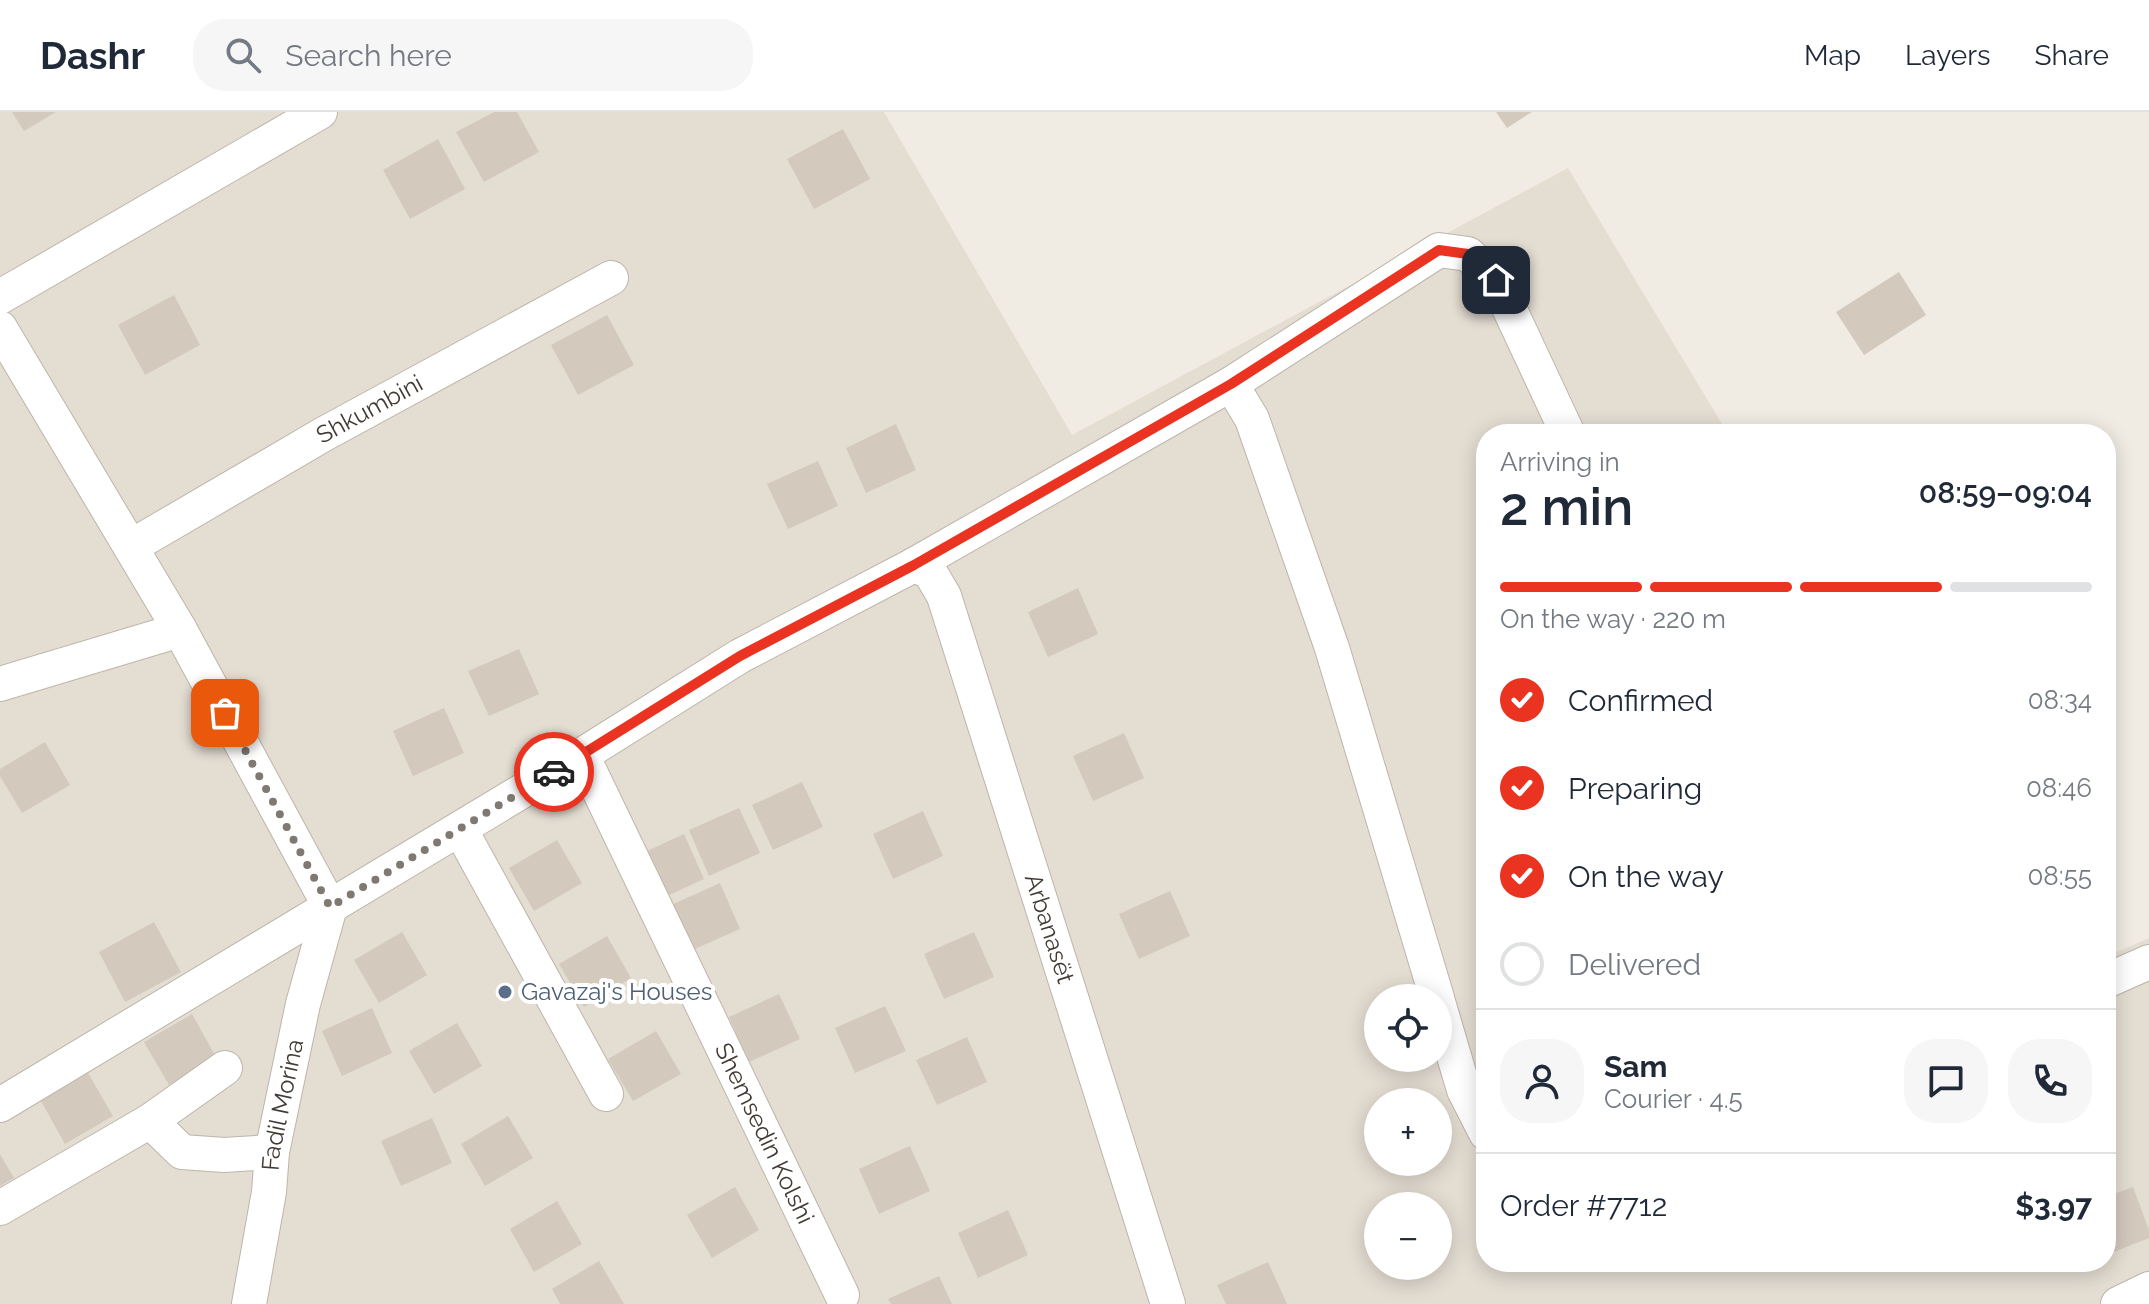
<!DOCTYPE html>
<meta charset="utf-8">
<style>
body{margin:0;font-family:Raleway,sans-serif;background:#f6f6f7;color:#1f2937;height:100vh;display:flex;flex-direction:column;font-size:30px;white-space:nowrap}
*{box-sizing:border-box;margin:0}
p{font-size:26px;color:#747a83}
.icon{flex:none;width:44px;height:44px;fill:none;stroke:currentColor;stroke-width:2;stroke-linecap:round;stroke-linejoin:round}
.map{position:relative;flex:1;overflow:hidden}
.side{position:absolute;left:1476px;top:312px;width:640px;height:848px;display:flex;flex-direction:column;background:#fff;border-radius:32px;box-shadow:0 4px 20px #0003}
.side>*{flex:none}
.controls{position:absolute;left:1364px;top:872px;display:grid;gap:16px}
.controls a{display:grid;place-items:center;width:88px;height:88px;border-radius:50%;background:#fff;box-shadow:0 4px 20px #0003;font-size:40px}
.pin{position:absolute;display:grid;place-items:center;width:68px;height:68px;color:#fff;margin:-34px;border-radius:16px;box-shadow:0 4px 12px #0006}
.courier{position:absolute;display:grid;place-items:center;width:80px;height:80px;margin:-40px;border:6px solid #ea3321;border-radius:50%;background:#fff;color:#222;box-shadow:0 2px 10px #0007}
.head em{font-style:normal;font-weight:600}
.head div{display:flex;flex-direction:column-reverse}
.head{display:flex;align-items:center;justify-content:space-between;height:136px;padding:0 24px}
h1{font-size:52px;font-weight:600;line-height:60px}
.bar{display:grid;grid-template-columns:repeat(4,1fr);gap:12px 8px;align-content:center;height:96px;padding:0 24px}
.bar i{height:10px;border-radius:6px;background:#e0e1e3}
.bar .current{background:#ea3321}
.bar p{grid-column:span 4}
.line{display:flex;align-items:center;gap:20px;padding:0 24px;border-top:2px solid #e0e1e3}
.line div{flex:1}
.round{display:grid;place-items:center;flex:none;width:84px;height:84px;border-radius:32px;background:#f6f6f7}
ol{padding:0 24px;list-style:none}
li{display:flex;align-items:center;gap:24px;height:88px}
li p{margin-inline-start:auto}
li .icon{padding:8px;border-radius:50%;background:#ea3321;color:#fff;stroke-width:4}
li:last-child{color:#747a83}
li i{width:44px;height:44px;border:4px solid #e0e1e3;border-radius:50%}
header{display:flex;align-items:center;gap:48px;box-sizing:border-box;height:112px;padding:0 40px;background:#fff;border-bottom:2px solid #e0e1e3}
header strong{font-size:38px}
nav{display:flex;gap:44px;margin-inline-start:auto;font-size:28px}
.search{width:560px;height:72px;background:#f6f6f7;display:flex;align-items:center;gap:20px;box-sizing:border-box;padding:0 28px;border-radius:32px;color:#747a83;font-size:30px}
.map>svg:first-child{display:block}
.residential{fill:#e4ddd2;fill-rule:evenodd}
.building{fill:#d4c9bd}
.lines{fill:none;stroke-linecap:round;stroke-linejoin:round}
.minor-casing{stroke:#beb5aa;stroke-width:36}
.minor{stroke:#fff;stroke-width:34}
.done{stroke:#7f7971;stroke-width:8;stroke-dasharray:0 14.4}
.route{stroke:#ea3321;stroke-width:10}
.service-dot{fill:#5c6f8a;stroke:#fff;stroke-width:3}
.labels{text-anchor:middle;stroke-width:8;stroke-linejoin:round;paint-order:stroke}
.street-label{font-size:24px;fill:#423b34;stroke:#fff}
.service-label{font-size:24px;fill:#4e5e75;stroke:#fff;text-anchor:start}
</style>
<header>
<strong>Dashr</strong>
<div class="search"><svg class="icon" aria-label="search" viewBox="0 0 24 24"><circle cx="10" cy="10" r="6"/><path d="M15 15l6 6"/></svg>Search here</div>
<nav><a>Map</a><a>Layers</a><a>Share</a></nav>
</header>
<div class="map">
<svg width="2149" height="1192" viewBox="0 0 2149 1192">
<rect width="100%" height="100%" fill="#f0ece3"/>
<path class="residential" d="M 0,0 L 884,0 L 1072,323 L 1568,56 L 1728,322 L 1486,322 L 1486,1150 L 2106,1150 L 2106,845 L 2149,826 L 2149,1192 L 0,1192 ZM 1378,886 L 1438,886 L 1438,946 L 1378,946 ZM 1378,990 L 1438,990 L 1438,1050 L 1378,1050 ZM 1378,1094 L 1438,1094 L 1438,1154 L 1378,1154 Z"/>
<path class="building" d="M 12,0 L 56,0 L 24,19 Z
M 494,0 L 517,0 L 539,40 L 484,70 L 456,20 Z
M 1496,0 L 1532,0 L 1507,16 Z
M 843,17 L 870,67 L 814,97 L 787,47 Z
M 438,27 L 465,77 L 410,107 L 383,58 Z
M 1899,160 L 1926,203 L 1864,243 L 1836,200 Z
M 174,183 L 200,233 L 145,263 L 118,213 Z
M 607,203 L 634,253 L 578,283 L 551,233 Z
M 896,312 L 916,358 L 866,381 L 846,336 Z
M 818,349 L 838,394 L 788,417 L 767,372 Z
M 1078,476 L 1098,522 L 1048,545 L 1028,500 Z
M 519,537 L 539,582 L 489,604 L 468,559 Z
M 444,596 L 464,641 L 413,664 L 393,619 Z
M 1124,621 L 1144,666 L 1093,689 L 1073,644 Z
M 45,630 L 70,673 L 22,701 L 0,664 L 0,657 Z
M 802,670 L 823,715 L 773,738 L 752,693 Z
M 739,696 L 760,741 L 709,764 L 689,718 Z
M 923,699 L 943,744 L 893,767 L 873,722 Z
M 684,722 L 704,767 L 654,790 L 634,745 Z
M 557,728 L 582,771 L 534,799 L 509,756 Z
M 720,771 L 740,817 L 690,839 L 669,794 Z
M 1170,779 L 1190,824 L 1139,847 L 1119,802 Z
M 154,810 L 181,860 L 125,890 L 99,840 Z
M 402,820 L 427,863 L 379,891 L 354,848 Z
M 974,820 L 994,865 L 944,887 L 924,842 Z
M 607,824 L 631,866 L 584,895 L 559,852 Z
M 779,882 L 800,927 L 749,950 L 729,905 Z
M 885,894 L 906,939 L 855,961 L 835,916 Z
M 372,896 L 392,941 L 342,964 L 322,919 Z
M 192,902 L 216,945 L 169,973 L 144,930 Z
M 457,911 L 482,954 L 434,982 L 409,939 Z
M 656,919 L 681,962 L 633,989 L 608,947 Z
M 967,925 L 987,970 L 937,993 L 916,948 Z
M 88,961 L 113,1004 L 65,1032 L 41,989 Z
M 508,1004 L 533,1046 L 485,1074 L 461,1032 Z
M 432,1006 L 452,1051 L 401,1074 L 381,1029 Z
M 910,1034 L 930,1079 L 879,1102 L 859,1057 Z
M 0,1042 L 14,1066 L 0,1074 Z
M 735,1075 L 759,1118 L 712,1146 L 687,1103 Z
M 2133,1075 L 2149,1118 L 2149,1126 L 2106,1143 L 2106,1085 Z
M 557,1089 L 582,1132 L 534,1160 L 510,1117 Z
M 1008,1098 L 1028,1143 L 978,1166 L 958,1121 Z
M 599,1149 L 624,1192 L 560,1192 L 552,1177 Z
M 1268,1150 L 1287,1192 L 1226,1192 L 1217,1173 Z
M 939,1164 L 952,1192 L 891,1192 L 888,1187 Z"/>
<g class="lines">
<defs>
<g id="minor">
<path d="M 0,185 L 320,0"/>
<path d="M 0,216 L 180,518 L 330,795"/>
<path d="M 1231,272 L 1252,307 L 1332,536 L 1437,886"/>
<path id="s1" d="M 132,434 L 324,322 L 611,166"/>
<path id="s2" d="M 914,453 L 930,460 L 944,484 L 1168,1192"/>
<path d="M 0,572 L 180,518"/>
<path id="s3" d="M 582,643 L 842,1183"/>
<path d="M 460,717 L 606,982"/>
<path d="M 2106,869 L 2149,850"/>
<path d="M 1438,890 L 1464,978 L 1486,1021"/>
<path d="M 0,993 L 582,643 L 740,544 L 914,453 L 1231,272 L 1439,138 L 1468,142 L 1496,168 L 1568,322"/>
<path d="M 150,1009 L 182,1040 L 224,1043 L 272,1040"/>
<path d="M 0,1096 L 150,1009 L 225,956"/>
<path id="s4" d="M 249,1192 L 269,1080 L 272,1040 L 303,892 L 330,795"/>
<path d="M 2118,1192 L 2149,1177"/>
</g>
</defs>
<use href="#minor" class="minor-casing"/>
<use href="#minor" class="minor"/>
</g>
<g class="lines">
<path class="done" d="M 225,601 L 330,795 L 554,660"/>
<path class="route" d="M 554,660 L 740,544 L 914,453 L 1231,272 L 1439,138 L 1468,142 L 1496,168"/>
</g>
<circle class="service-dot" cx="505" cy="880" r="8"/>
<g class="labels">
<g class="street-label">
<text dy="8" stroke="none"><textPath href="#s1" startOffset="274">Shkumbini</textPath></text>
<text dy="8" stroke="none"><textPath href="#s2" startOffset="394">Arbanasët</textPath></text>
<text dy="8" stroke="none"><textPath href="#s4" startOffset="202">Fadil Morina</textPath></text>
<text dy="8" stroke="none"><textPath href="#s3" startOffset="420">Shemsedin Kolshi</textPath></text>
</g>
<g class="service-label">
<text x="521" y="888">Gavazaj's Houses</text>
</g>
</g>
</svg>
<div class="controls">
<a><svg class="icon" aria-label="locate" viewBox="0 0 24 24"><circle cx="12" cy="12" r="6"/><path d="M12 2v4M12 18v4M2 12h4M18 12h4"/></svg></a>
<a>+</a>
<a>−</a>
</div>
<div class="pin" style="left:225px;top:601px;background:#ea580c"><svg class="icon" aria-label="bag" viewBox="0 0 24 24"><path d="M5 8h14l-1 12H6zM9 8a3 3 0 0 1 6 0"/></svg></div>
<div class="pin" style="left:1496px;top:168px;background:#1f2937"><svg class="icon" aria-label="home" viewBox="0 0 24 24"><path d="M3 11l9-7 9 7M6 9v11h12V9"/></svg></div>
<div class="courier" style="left:554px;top:660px"><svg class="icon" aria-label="car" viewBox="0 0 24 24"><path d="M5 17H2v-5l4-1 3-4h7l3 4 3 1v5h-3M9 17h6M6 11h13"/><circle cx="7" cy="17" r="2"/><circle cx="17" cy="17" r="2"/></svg></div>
<section class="side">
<div class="head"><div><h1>2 min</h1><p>Arriving in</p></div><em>08:59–09:04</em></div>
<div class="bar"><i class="current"></i><i class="current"></i><i class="current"></i><i></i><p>On the way · 220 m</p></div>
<ol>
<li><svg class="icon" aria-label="check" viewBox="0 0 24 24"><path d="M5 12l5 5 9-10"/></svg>Confirmed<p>08:34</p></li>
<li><svg class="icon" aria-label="check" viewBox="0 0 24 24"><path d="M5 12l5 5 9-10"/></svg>Preparing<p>08:46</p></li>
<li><svg class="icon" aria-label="check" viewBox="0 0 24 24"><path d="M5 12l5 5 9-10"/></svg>On the way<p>08:55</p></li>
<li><i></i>Delivered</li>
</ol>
<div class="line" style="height:144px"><a class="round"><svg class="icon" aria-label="person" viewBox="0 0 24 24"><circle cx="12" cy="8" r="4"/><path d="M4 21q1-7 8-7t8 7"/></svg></a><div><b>Sam</b><p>Courier · 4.5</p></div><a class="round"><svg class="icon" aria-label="chat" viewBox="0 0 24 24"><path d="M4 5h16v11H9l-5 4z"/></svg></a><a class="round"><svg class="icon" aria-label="phone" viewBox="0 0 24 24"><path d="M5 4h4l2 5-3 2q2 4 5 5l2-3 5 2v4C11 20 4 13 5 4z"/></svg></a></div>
<div class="line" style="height:104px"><div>Order #7712</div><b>$3.97</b></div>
</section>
</div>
